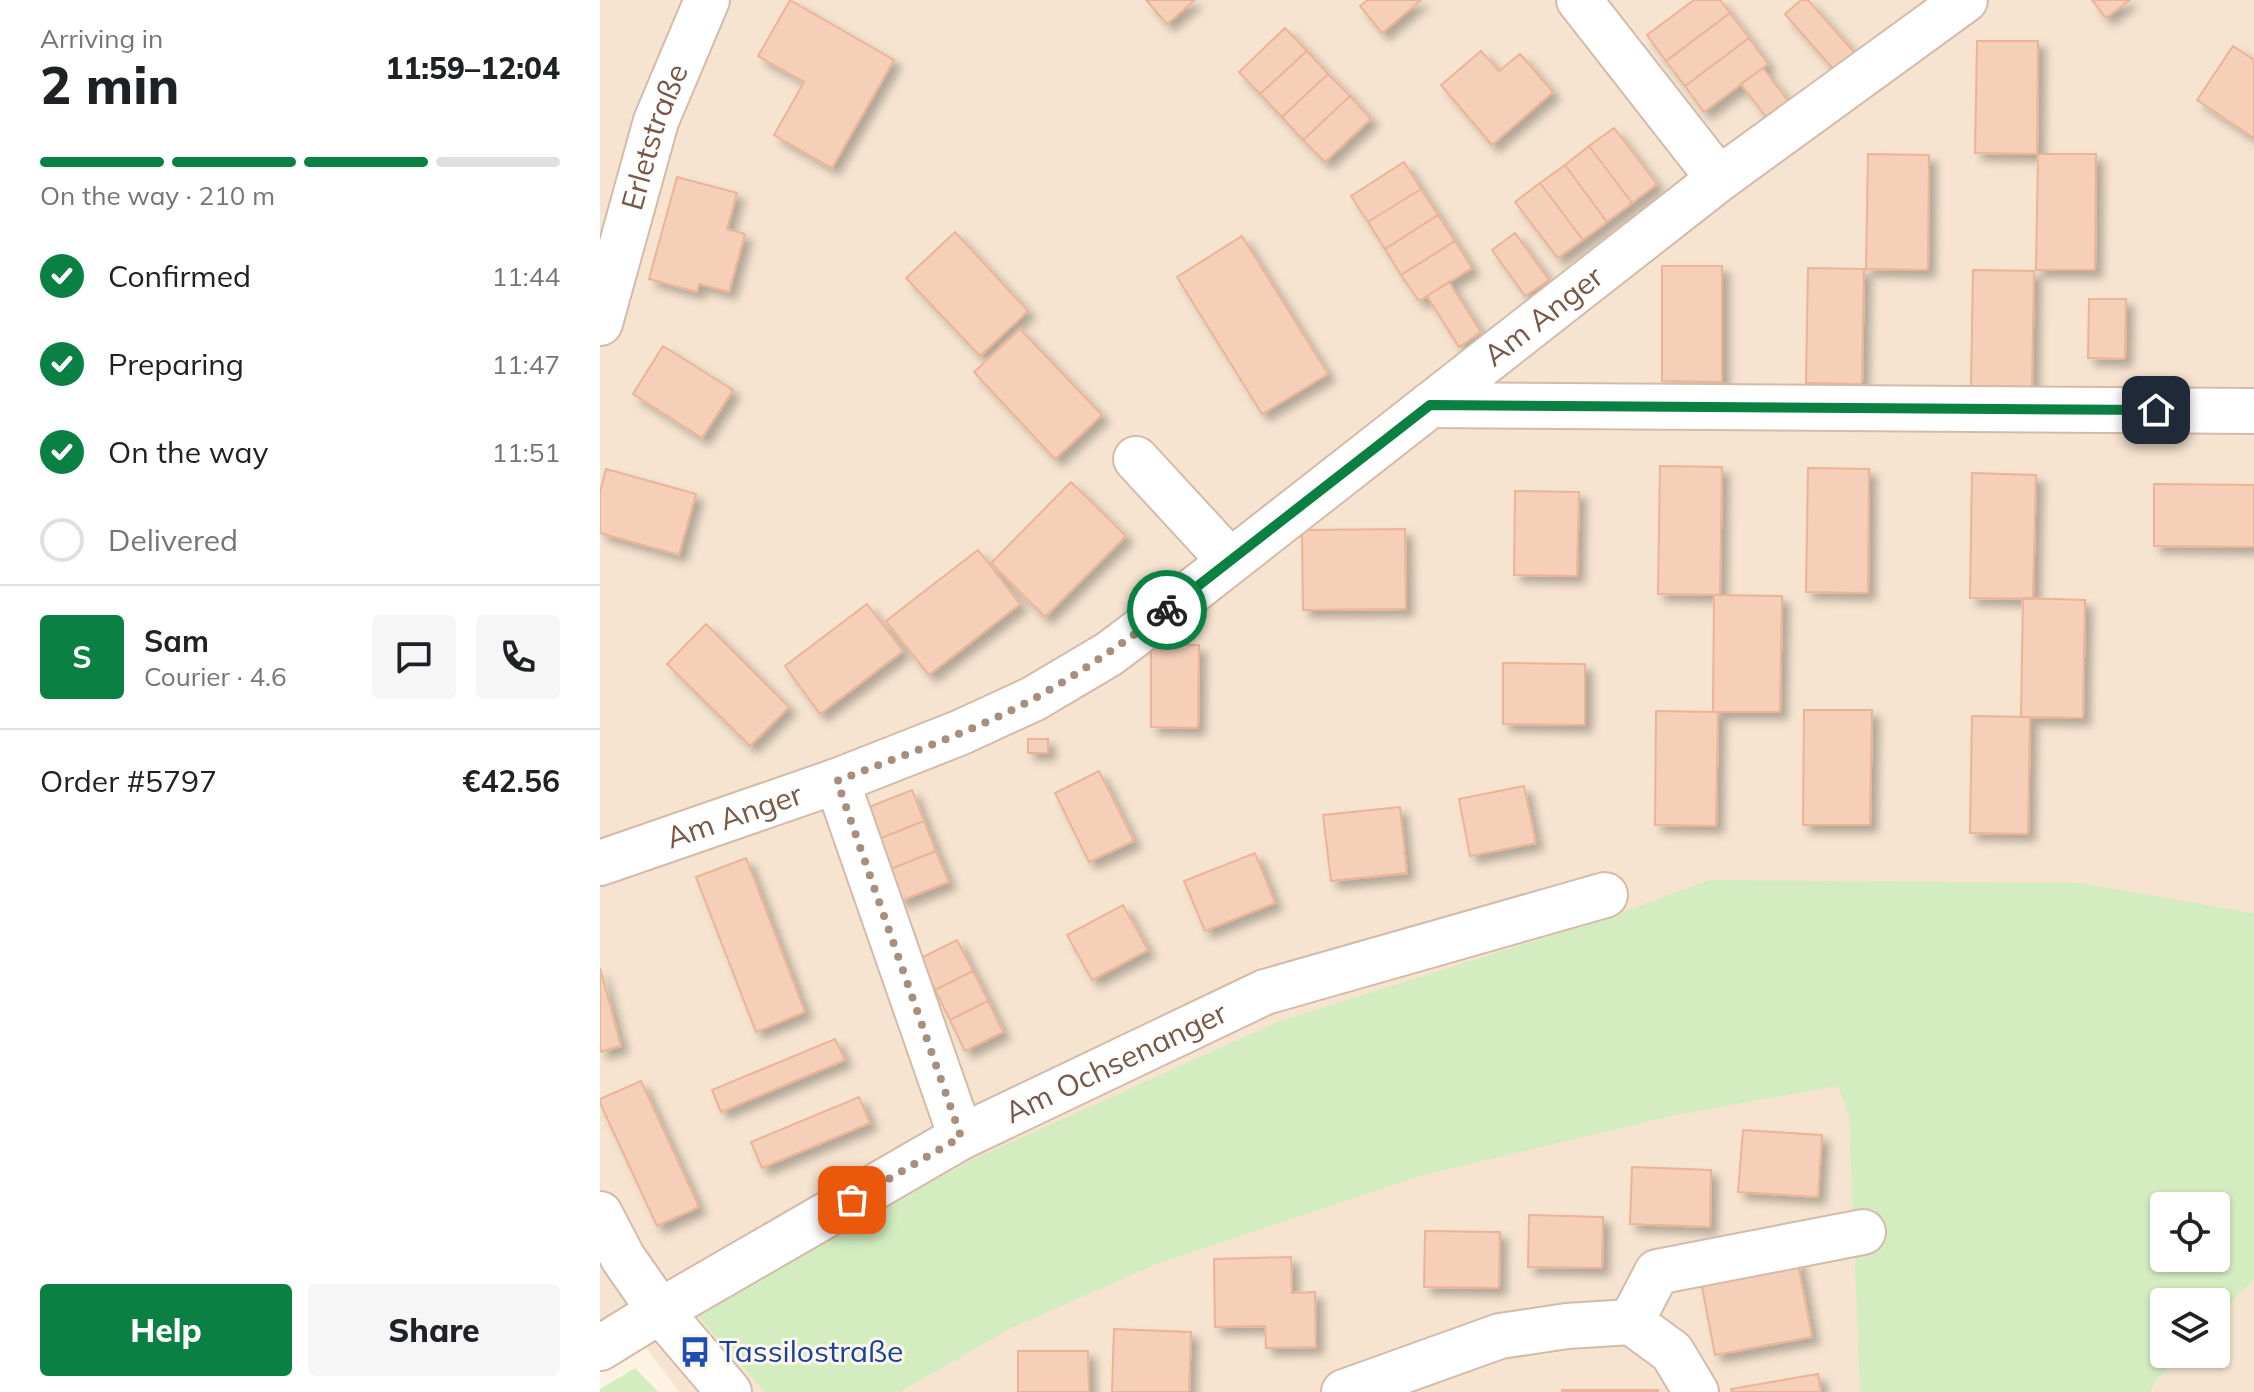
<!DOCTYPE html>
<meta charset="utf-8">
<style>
body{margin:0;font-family:Mulish,sans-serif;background:#f6f6f6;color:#202124;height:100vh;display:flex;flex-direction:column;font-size:30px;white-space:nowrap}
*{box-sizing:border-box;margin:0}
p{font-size:26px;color:#757577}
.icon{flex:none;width:44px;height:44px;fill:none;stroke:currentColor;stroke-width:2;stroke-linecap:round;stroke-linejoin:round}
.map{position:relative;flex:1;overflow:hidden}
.panel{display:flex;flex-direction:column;background:#fff;width:600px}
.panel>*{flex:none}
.controls{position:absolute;left:1550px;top:1192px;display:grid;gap:16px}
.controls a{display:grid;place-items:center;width:80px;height:80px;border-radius:8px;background:#fff;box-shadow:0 2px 6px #0004;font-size:40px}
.pin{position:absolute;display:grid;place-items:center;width:68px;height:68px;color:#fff;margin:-34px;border-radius:16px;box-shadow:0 4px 12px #0006}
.courier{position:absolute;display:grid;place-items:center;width:80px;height:80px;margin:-40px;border:6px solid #0b8043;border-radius:50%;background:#fff;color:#222;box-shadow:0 2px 10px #0007}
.head em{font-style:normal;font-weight:800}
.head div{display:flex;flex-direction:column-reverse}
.head{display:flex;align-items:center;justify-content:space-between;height:136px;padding:0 40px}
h1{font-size:52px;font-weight:800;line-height:60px}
.bar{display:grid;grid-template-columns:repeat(4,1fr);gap:12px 8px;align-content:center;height:96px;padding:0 40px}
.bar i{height:10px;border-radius:6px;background:#e0e0e0}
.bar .active{background:#0b8043}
.bar p{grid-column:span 4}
.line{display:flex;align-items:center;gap:20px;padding:0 40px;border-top:2px solid #e0e0e0}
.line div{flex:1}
.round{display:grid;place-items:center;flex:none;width:84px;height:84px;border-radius:8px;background:#f6f6f6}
ol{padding:0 40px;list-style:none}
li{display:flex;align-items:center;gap:24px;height:88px}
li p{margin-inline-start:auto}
li .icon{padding:8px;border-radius:50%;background:#0b8043;color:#fff;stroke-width:4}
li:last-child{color:#757577}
li i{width:44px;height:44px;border:4px solid #e0e0e0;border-radius:50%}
.cta{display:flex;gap:16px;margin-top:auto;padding:16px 40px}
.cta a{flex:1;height:92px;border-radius:8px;background:#0b8043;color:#fff;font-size:32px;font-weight:800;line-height:92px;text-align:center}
.cta a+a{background:#f6f6f6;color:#202124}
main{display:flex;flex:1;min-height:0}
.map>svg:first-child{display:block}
.residential{fill:#f6e4d0;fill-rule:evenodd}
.green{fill:#d3edc0;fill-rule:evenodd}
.building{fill:#f6cfb8;stroke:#eab497;stroke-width:2;filter:url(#shadow)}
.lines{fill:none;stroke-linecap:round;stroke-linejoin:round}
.minor-casing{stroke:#d3bbaa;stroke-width:48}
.minor{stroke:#fff;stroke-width:44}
.done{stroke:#a88e7d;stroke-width:8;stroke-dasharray:0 14.4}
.route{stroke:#0b8043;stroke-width:10}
.labels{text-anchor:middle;stroke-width:6;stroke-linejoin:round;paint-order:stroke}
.street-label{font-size:30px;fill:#795746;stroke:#fff6eb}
.transit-label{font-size:30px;fill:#164399;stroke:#fff6eb;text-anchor:start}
</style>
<main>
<section class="panel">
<div class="head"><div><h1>2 min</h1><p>Arriving in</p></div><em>11:59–12:04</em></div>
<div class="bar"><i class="active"></i><i class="active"></i><i class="active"></i><i></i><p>On the way · 210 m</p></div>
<ol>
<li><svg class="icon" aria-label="check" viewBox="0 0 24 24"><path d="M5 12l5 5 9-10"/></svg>Confirmed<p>11:44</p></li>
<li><svg class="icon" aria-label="check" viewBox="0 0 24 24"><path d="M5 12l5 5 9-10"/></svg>Preparing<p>11:47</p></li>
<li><svg class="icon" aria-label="check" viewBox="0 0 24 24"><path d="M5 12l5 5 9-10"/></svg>On the way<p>11:51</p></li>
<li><i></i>Delivered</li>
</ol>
<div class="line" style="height:144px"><b class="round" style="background:#0b8043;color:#fff">S</b><div><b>Sam</b><p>Courier · 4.6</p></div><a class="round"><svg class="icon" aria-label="chat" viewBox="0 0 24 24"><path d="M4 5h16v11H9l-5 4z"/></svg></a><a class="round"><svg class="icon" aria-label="phone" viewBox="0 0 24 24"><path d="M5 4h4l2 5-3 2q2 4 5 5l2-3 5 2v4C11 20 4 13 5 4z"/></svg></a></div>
<div class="line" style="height:104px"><div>Order #5797</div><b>€42.56</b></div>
<div class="cta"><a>Help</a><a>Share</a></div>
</section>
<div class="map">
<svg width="1654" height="1392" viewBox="0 0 1654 1392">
<defs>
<filter id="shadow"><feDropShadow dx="7" dy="7" stdDeviation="4" flood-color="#0004"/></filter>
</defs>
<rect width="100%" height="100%" fill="#fef3e3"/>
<path class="residential" d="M 0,0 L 1654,0 L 1654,1392 L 79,1392 L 23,1316 L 0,1330 ZM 1564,1206 L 1616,1206 L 1616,1258 L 1564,1258 ZM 1564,1302 L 1616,1302 L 1616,1354 L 1564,1354 Z"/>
<path class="green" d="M 1109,880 L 1480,883 L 1654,913 L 1654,1279 L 1616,1318 L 1616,1302 L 1564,1302 L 1564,1354 L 1582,1354 L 1554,1383 L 1550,1392 L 1260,1392 L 1249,1116 L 1238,1086 L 1076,1115 L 824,1175 L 554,1265 L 409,1329 L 300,1392 L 165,1392 L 94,1312 L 372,1160 L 680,1021 L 1004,919 ZM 1564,1206 L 1616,1206 L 1616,1258 L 1564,1258 Z
M 35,1368 L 58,1392 L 0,1392 L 0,1389 Z"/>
<path class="building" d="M 190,0 L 294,60 L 232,168 L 174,135 L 204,82 L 158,56 Z
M 546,0 L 595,0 L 567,24 Z
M 768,0 L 821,0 L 782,33 L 760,6 Z
M 1094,0 L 1120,0 L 1130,13 L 1066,61 L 1047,35 Z
M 1201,0 L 1208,0 L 1254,52 L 1234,70 L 1185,14 Z
M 1492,0 L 1530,0 L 1506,18 Z
M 1130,13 L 1149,38 L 1085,86 L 1066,61 Z
M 685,28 L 707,51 L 660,94 L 639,72 Z
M 1149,38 L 1168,64 L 1104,112 L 1085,86 Z
M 1377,41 L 1438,41 L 1437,154 L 1375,153 Z
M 1633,46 L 1654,60 L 1654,138 L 1597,100 Z
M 707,51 L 728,74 L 682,117 L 660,94 Z
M 881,51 L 899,71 L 920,54 L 953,92 L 892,145 L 841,85 Z
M 1163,68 L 1189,102 L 1167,118 L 1141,84 Z
M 728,74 L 750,96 L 703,140 L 682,117 Z
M 750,96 L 771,119 L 725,162 L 703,140 Z
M 1014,128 L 1057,184 L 1032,203 L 989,146 Z
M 989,146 L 1032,203 L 1007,222 L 965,165 Z
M 1268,154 L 1329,155 L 1328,270 L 1266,269 Z
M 1438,154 L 1496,154 L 1495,270 L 1436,270 Z
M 804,162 L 821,189 L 768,222 L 751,196 Z
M 965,165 L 1007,222 L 983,240 L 940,183 Z
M 77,177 L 137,193 L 127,229 L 145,234 L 129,292 L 99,284 L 97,292 L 49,279 Z
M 940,183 L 983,240 L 958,258 L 915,202 Z
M 821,189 L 838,215 L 785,249 L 768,222 Z
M 838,215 L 855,241 L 801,275 L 785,249 Z
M 355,232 L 428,311 L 380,356 L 306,278 Z
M 915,233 L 949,280 L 925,296 L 892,250 Z
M 642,236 L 728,374 L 662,414 L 577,277 Z
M 855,241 L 872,268 L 819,301 L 801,275 Z
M 1062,266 L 1122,266 L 1122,382 L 1062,381 Z
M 1208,268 L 1264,269 L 1262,384 L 1206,383 Z
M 1373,270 L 1434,271 L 1432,387 L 1371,386 Z
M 849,282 L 881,332 L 859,347 L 827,296 Z
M 1489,299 L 1526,299 L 1525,359 L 1488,358 Z
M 420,329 L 502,415 L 455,459 L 374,372 Z
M 63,346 L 133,390 L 102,438 L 33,394 Z
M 1060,466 L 1122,467 L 1120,595 L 1058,594 Z
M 1208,468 L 1269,469 L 1268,593 L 1206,592 Z
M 6,469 L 96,494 L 79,555 L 0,533 L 0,492 Z
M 1372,473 L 1436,475 L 1433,599 L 1370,598 Z
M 471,482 L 526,536 L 445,617 L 391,563 Z
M 1554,484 L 1654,485 L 1654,547 L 1554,546 Z
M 915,491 L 979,492 L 977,576 L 914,575 Z
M 805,529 L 806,609 L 703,610 L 702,530 Z
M 378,550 L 420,604 L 329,675 L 286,621 Z
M 1114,595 L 1182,596 L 1180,712 L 1113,712 Z
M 1423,598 L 1485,600 L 1483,718 L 1421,717 Z
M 267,604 L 303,651 L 220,714 L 185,666 Z
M 106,624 L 189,707 L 150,746 L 67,664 Z
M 551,645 L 599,645 L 598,728 L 551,727 Z
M 903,663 L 985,664 L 985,725 L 903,724 Z
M 1204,710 L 1272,710 L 1270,825 L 1203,825 Z
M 1056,711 L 1118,712 L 1116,826 L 1055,825 Z
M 1372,716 L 1430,717 L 1428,834 L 1370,833 Z
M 428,739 L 448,739 L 448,753 L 428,753 Z
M 499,771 L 534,841 L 489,862 L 455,793 Z
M 924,786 L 936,843 L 870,856 L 859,799 Z
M 312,790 L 324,821 L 276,840 L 264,809 Z
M 800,807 L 807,873 L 731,881 L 723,815 Z
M 324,821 L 336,851 L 288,870 L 276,840 Z
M 336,851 L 349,882 L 300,901 L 288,870 Z
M 655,853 L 675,903 L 605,931 L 584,881 Z
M 146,858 L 205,1012 L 156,1032 L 96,877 Z
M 523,905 L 548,950 L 492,980 L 467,935 Z
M 357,940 L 373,971 L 335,990 L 319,959 Z
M 0,968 L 21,1046 L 0,1052 Z
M 373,971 L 388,1001 L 350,1020 L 335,990 Z
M 388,1001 L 403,1032 L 365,1051 L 350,1020 Z
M 235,1039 L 245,1060 L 121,1112 L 112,1090 Z
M 41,1081 L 99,1207 L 57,1226 L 0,1103 L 0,1099 Z
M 259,1097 L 270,1123 L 162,1168 L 151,1142 Z
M 1143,1130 L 1222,1135 L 1218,1197 L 1138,1192 Z
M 1032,1167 L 1111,1170 L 1110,1227 L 1030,1224 Z
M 929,1215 L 1003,1217 L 1002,1268 L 928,1267 Z
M 825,1231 L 900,1232 L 899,1288 L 824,1287 Z
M 691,1257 L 692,1293 L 715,1292 L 716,1347 L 666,1348 L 665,1326 L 615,1327 L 614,1259 Z
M 1197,1258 L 1212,1337 L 1115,1355 L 1100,1276 Z
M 514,1329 L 591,1332 L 589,1392 L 512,1392 Z
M 418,1351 L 488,1351 L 489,1392 L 418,1392 Z
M 1218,1374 L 1221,1392 L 1132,1392 L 1131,1389 Z
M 962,1390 L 1058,1390 L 1058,1392 L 962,1392 Z"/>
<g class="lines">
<defs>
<g id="minor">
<path d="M 979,0 L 1119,179"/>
<path id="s1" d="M 0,323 L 56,121 L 107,0"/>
<path d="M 830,405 L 1654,411"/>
<path d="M 536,459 L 630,561"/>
<path d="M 237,781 L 361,1137"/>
<path id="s2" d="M 0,863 L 237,781 L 359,733 L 433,699 L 509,654 L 590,593 L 1119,179 L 1365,0"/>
<path d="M 0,1214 L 23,1258 L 60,1311 L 129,1392"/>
<path d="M 1031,1322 L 1057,1272 L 1263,1232"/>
<path id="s3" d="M 0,1348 L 60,1311 L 361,1137 L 665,992 L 1005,895"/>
<path d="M 744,1392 L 900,1336 L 967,1326 L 1031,1322 L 1072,1352 L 1096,1392"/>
</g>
</defs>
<use href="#minor" class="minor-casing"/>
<use href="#minor" class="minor"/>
</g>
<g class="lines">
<path class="done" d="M 252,1200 L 361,1137 L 237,781 C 303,755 373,732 435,698 C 482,672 525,642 567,610"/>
<path class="route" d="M 567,610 L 830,405 L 1556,410"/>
</g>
<defs>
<symbol id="bus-bare" viewBox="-9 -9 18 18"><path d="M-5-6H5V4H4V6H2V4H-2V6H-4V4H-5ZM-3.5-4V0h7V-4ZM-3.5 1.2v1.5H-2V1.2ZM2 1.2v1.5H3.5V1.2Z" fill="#1a4fb4" stroke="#fff6eb" stroke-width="2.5" paint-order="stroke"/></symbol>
</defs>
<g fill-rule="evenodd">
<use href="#bus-bare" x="73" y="1330" width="44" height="44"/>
</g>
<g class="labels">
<g class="street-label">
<text dy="10" stroke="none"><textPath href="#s1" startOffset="194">Erletstraße</textPath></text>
<text dy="10" stroke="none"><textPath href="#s2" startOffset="1102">Am Anger</textPath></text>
<text dy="10" stroke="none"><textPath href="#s2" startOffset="142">Am Anger</textPath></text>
<text dy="10" stroke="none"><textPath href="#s3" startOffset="590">Am Ochsenanger</textPath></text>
</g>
<g class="transit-label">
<text x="119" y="1362">Tassilostraße</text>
</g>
</g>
</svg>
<div class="controls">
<a><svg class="icon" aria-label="locate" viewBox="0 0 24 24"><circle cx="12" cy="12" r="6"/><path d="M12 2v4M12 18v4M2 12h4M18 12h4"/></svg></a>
<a><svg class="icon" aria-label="layers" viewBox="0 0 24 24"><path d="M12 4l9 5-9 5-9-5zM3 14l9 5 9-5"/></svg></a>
</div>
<div class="pin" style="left:252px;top:1200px;background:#ea580c"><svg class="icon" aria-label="bag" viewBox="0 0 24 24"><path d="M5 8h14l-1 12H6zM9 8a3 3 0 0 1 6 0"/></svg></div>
<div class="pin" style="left:1556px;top:410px;background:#1f2937"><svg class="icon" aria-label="home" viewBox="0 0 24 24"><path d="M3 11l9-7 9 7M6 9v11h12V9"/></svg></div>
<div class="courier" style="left:567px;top:610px"><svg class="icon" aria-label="bike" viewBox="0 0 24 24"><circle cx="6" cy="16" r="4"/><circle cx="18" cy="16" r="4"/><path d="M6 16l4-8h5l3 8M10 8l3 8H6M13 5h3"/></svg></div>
</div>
</main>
